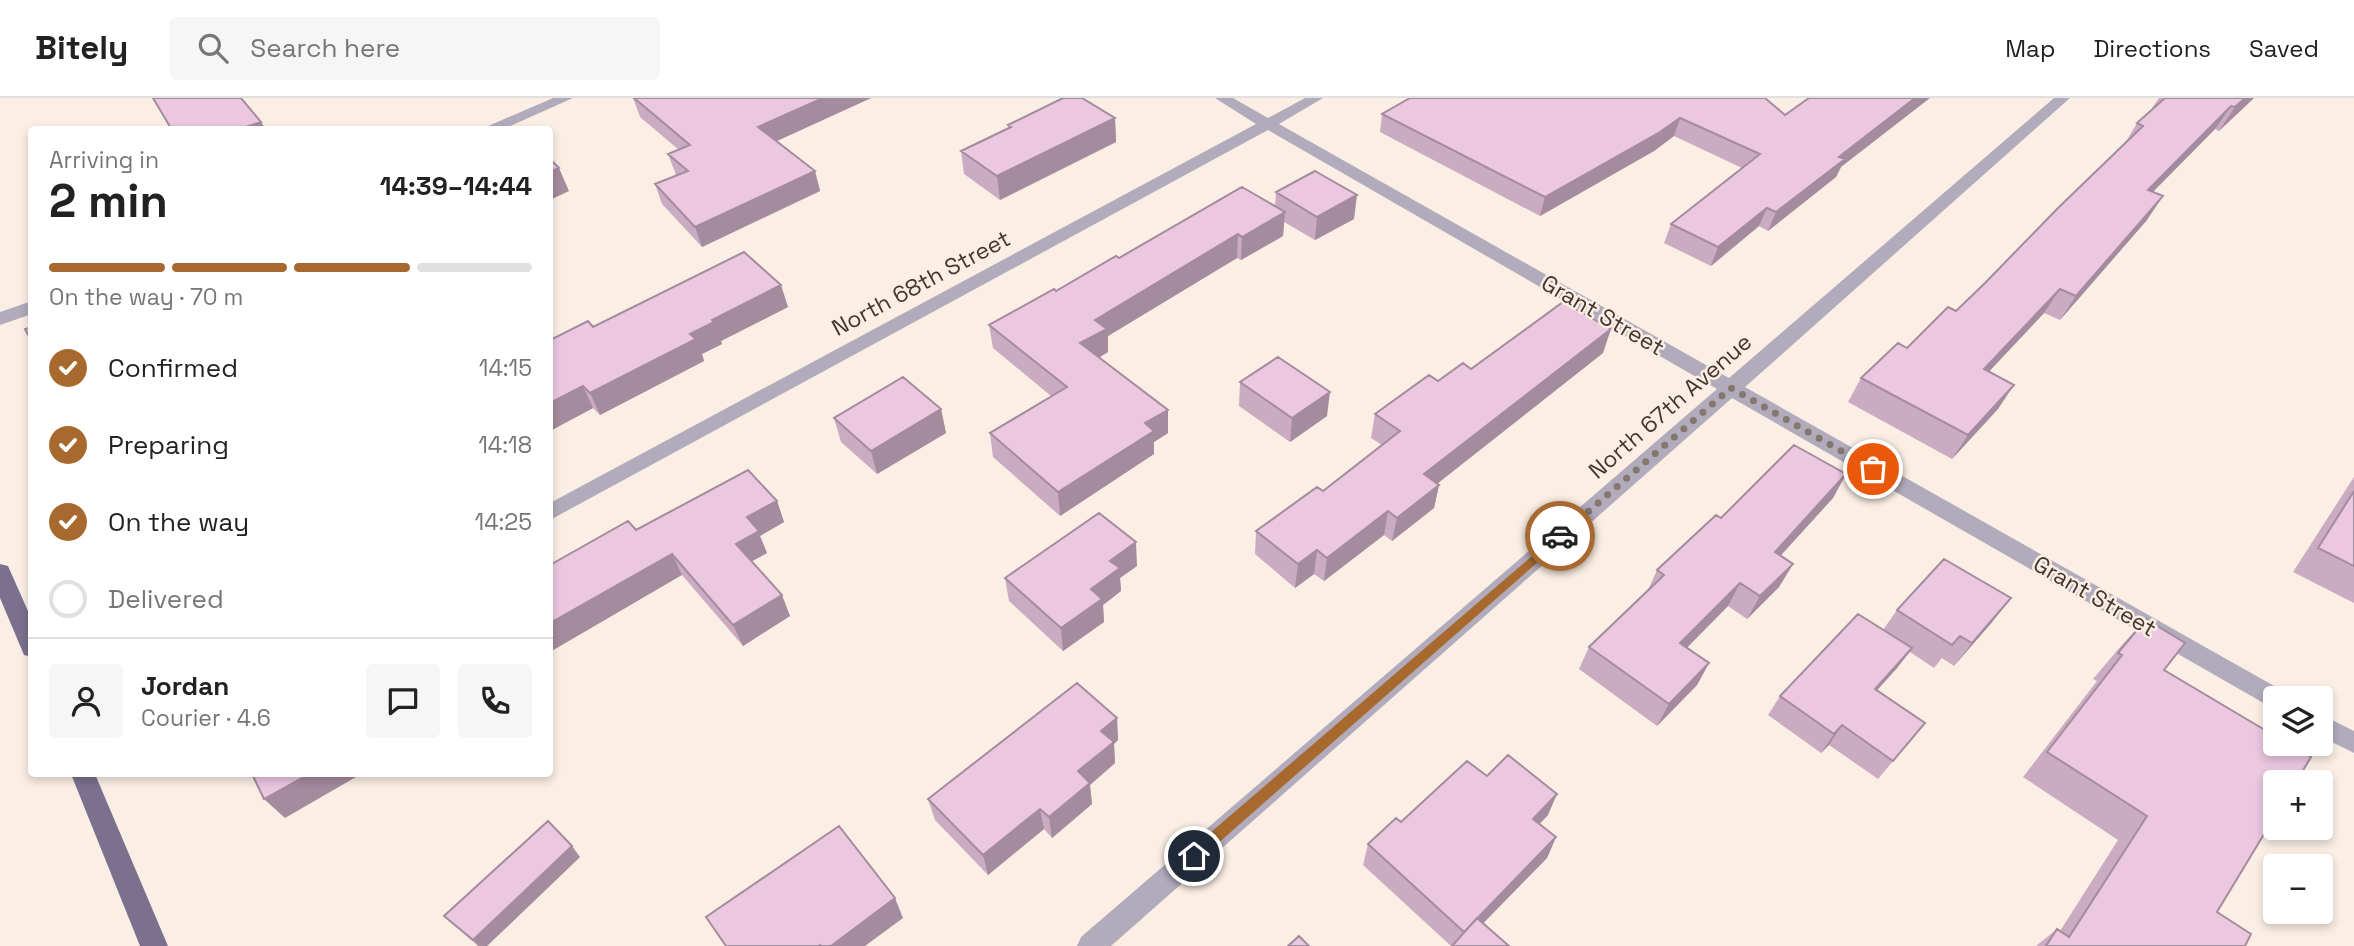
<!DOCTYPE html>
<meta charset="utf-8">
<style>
body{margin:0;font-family:"Space Grotesk",sans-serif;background:#f6f6f6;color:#222;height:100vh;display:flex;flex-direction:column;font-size:26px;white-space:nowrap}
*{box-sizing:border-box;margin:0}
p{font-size:23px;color:#767676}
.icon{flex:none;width:38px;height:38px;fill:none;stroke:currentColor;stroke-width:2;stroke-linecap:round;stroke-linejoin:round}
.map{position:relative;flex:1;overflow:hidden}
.panel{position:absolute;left:28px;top:28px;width:525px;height:651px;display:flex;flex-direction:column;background:#fff;border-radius:7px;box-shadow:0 4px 10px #0003}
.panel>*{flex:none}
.buttons{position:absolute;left:2263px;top:588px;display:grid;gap:14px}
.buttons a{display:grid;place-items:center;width:70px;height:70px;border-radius:7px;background:#fff;box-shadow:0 4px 10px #0003;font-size:35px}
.pin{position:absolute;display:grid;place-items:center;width:60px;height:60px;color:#fff;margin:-30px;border:4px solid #fff;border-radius:50%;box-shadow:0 2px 7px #0007}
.courier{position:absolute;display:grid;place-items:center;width:70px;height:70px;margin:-35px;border:5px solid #a7692e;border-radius:50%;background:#fff;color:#222;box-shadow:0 2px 9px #0007}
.head em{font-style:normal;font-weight:800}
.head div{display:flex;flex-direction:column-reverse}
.head{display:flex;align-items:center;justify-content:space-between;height:119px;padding:0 21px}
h1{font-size:46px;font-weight:800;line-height:52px}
.bar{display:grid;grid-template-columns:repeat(4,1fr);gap:10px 7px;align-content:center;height:84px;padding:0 21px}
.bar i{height:9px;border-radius:5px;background:#e0e0e0}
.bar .current{background:#a7692e}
.bar p{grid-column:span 4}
.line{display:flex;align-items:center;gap:18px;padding:0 21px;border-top:2px solid #e0e0e0}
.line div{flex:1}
.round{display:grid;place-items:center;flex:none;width:74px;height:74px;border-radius:7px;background:#f6f6f6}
ol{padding:0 21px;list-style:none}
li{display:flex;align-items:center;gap:21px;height:77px}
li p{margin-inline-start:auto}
li .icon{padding:7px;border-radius:50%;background:#a7692e;color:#fff;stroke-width:4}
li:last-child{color:#767676}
li i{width:38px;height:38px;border:4px solid #e0e0e0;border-radius:50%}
header{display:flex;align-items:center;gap:42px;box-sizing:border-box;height:98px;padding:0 35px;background:#fff;border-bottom:2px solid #e0e0e0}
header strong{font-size:33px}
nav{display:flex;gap:38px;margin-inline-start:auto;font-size:24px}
.search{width:490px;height:63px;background:#f6f6f6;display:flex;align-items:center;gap:18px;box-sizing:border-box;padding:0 24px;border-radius:7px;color:#767676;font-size:26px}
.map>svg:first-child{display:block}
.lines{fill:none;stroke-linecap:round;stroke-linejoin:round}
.minor{fill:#b1abbc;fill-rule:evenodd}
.major{fill:#7b718e;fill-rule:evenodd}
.wall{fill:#caabc1}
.shaded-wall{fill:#a48b9d}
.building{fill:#ebc7e0;stroke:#a48b9d;stroke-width:2}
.route{fill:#a7692e}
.done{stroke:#83776e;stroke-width:7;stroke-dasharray:0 12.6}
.labels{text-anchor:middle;stroke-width:5;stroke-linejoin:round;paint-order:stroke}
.street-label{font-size:23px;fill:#43372e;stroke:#fbefe5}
</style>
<header>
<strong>Bitely</strong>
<div class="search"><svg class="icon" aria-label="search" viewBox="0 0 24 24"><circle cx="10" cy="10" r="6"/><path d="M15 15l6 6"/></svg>Search here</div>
<nav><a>Map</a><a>Directions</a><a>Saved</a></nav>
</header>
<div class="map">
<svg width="2354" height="848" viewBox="0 0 2354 848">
<rect width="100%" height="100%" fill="#fbefe5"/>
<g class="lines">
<path class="minor" d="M 553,0 L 573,0 L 501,32 L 479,32 Z
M 1215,0 L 1233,0 L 1268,20 L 1305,0 L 1323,0 L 1279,26 L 1729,280 L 2054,0 L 2070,0 L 1745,289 L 2283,593 L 2287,600 L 2275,600 L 2275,610 L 2267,607 L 1732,300 L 1111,848 L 1077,848 L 1081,839 L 1717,291 L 1268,32 L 550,422 L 550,405 L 1256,26 Z
M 32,203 L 32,216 L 0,227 L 0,214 Z
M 2320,616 L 2354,633 L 2354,655 L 2320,638 Z"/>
<path class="major" d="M 0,466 L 8,468 L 32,522 L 32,559 L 24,557 L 0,500 Z
M 71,676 L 95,676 L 168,848 L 140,848 Z"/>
</g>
<path class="wall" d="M 633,0 L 871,0 L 776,43 L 815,73 L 820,93 L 702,149 L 662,106 L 655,86 L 676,77 L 668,56 L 679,52 L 640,19 Z
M 2159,0 L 2254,0 L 2219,33 L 2215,31 L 2153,94 L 2147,122 L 2060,222 L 2044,215 L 1989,273 L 1998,311 L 1952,361 L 1848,304 L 1861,280 L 1907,250 L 1956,213 L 1985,185 L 2124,47 L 2137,25 L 2153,11 L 2152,10 Z
M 1382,16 L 1785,17 L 1841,69 L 1836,79 L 1768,133 L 1759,128 L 1711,168 L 1664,145 L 1671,126 L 1742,70 L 1674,38 L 1654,53 L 1540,118 L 1380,34 Z
M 1115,20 L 1116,44 L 1000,102 L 964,76 L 961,53 L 1008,30 L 1008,27 Z
M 1276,94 L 1354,121 L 1315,142 L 1284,124 L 1283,138 L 1241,162 L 1237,160 L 1108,238 L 1108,254 L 1099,260 L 1168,335 L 1154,344 L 1154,356 L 1060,418 L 993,359 L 990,335 L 1051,298 L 993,250 L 989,227 L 1119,160 L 1275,109 Z
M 788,209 L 721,243 L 722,246 L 702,256 L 704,263 L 600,317 L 593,310 L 550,333 L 593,229 Z
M 1603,255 L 1438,385 L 1439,387 L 1434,410 L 1392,443 L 1384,437 L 1324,483 L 1314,476 L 1295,490 L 1255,456 L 1256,433 L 1323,393 L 1382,347 L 1371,340 L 1375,316 L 1438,283 L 1471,271 Z
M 1240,284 L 1327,318 L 1290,344 L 1239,308 Z
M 941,311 L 946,335 L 877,376 L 841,344 L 834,320 Z
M 1846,376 L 1833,400 L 1780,458 L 1793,466 L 1779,489 L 1747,521 L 1728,508 L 1687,549 L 1709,565 L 1697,587 L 1657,628 L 1579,571 L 1589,549 L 1648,492 L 1657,472 L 1721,420 Z
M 2354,379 L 2354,505 L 2293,474 Z
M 777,403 L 784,424 L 760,438 L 767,455 L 751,463 L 790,518 L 743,548 L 682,477 L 636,432 Z
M 1137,468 L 1120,480 L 1121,493 L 1103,507 L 1104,524 L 1063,553 L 1009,503 L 1005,480 Z
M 1897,512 L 1993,523 L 1954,568 L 1942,560 L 1934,570 L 1910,554 L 1897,570 L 1877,592 L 1925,625 L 1878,681 L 1829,647 L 1821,655 L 1768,617 L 1780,598 L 1883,532 Z
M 2146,521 L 2164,572 L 2217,814 L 2245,848 L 2036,848 L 2057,831 L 2060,833 L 2118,742 L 2023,679 L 2097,583 L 2093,581 L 2121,548 Z
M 1117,620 L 1118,642 L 1114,646 L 1115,665 L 1090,687 L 1092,706 L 1052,740 L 1044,731 L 988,777 L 935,722 L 928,701 Z
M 1487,678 L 1548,717 L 1540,726 L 1556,739 L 1547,760 L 1483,825 L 1509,848 L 1451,848 L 1363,767 L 1368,746 L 1401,724 Z
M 580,759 L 487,848 L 478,848 L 444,818 Z"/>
<path class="shaded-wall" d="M 823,0 L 871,0 L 764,49 L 758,29 Z
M 1915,0 L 1930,0 L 1841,69 L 1836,79 L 1768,133 L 1776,114 L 1839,59 Z
M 2245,0 L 2254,0 L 2219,33 L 2235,9 Z
M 2231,8 L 2215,31 L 2132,115 L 2148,92 Z
M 1115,20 L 1116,44 L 1000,102 L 997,78 Z
M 1680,20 L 1674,38 L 1654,53 L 1540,118 L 1545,99 Z
M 261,24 L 266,32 L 237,32 Z
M 559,70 L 569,93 L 550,102 L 550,74 Z
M 815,73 L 820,93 L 702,149 L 695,129 Z
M 1357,97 L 1354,121 L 1315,142 L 1317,119 Z
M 2163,98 L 2147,122 L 2060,222 L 2076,198 Z
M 1767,110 L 1759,128 L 1711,168 L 1718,149 Z
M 1285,114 L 1283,138 L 1241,162 L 1242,139 Z
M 1238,136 L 1237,160 L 1108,238 L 1108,254 L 1082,269 L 1080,245 L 1095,222 Z
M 781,187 L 788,209 L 721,243 L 722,246 L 702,256 L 704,263 L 600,317 L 590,295 L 690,236 L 712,222 Z
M 2060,191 L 2044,215 L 1969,295 L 1984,271 Z
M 1611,231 L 1603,255 L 1419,400 L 1424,376 Z
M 2014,287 L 1998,311 L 1952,361 L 1968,337 Z
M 583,288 L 593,310 L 550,333 L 550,305 Z
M 1330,294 L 1327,318 L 1290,344 L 1292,320 Z
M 941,311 L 946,335 L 877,376 L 871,353 Z
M 1168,312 L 1168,335 L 1154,344 L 1154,356 L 1060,418 L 1058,394 L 1145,325 Z
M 1846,376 L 1833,400 L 1762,478 L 1775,454 Z
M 1439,387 L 1434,410 L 1392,443 L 1397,420 Z
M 777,403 L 784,424 L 760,438 L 767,455 L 745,467 L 736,446 L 747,419 Z
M 1388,413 L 1384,437 L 1324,483 L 1327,460 Z
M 1136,444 L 1137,468 L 1120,480 L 1121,493 L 1103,507 L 1104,524 L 1063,553 L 1061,530 L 1091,491 L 1110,463 Z
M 1317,452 L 1314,476 L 1295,490 L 1298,466 Z
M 672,456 L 682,477 L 550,554 L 550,525 Z
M 1793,466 L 1779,489 L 1747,521 L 1760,498 Z
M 1740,485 L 1728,508 L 1669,568 L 1680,545 Z
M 782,497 L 790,518 L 743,548 L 733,527 Z
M 2011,500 L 1993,523 L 1954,568 L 1972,545 Z
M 1912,550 L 1897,570 L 1861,610 L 1875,591 Z
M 1709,565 L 1697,587 L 1657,628 L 1669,606 Z
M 1117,620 L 1118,642 L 1114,646 L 1115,665 L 1090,687 L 1092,706 L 1052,740 L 1049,719 L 1078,673 L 1101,633 Z
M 1842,627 L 1829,647 L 1821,655 L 1834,636 Z
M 309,676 L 354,676 L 356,679 L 285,720 L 264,701 Z
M 1557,696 L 1548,717 L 1524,741 L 1533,721 Z
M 1040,711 L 1044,731 L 988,777 L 983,757 Z
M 1556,739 L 1547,760 L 1461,848 L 1458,848 L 1464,834 Z
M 572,748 L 580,759 L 487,848 L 479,848 L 473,842 Z
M 895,800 L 903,820 L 865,848 L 831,848 Z"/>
<path class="building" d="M 153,0 L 241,0 L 261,24 L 237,32 L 172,32 Z
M 634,0 L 823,0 L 758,29 L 815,73 L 695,129 L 655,86 L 688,73 L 668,56 L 690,47 Z
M 1063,0 L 1082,0 L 1115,20 L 997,78 L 961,53 L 1011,29 L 1008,27 Z
M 1410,0 L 1765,0 L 1785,17 L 1809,0 L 1915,0 L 1839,59 L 1845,61 L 1776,114 L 1767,110 L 1718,149 L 1671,126 L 1760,56 L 1680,20 L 1660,34 L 1545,99 L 1382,16 Z
M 2165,0 L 2245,0 L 2235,9 L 2231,8 L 2148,92 L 2163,98 L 2076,198 L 2060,191 L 1984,271 L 2014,287 L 1968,337 L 1861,280 L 1898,245 L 1907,250 L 1948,209 L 1956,213 L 1985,185 L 2058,110 L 2143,28 L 2137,25 Z
M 550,61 L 559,70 L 550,74 Z
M 1315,73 L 1357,97 L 1317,119 L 1276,94 Z
M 1242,89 L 1285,114 L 1242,139 L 1238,136 L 1095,222 L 1107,231 L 1080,245 L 1168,312 L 1145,325 L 1154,333 L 1058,394 L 990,335 L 1067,289 L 989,227 L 1054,191 L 1056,193 L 1116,158 L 1119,160 Z
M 744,154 L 781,187 L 712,222 L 714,224 L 690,236 L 696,241 L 590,295 L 583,288 L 550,305 L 550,242 L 588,223 L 593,229 Z
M 1563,204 L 1611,231 L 1424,376 L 1439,387 L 1397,420 L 1388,413 L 1327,460 L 1317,452 L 1298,466 L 1256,433 L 1317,389 L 1323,393 L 1400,333 L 1375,316 L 1429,277 L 1438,283 L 1463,265 L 1471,271 Z
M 32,229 L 32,244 L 25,231 Z
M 1278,259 L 1330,294 L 1292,320 L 1240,284 Z
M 903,279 L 941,311 L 871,353 L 834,320 Z
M 1794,347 L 1846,376 L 1775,454 L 1793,466 L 1760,498 L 1740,485 L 1680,545 L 1709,565 L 1669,606 L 1589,549 L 1664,477 L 1657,472 L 1716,417 L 1721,420 Z
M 748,372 L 777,403 L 747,419 L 759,433 L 736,446 L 782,497 L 733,527 L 672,456 L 550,525 L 550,467 L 628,423 L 636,432 Z
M 2354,393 L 2354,468 L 2318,450 Z
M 1099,415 L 1136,444 L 1110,463 L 1120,470 L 1091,491 L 1102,501 L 1061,530 L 1005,480 Z
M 1944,461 L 2011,500 L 1972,545 L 1960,538 L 1952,547 L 1897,512 Z
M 1858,516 L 1912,550 L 1875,591 L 1925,625 L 1893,663 L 1842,627 L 1834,636 L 1780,598 Z
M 2146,521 L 2185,545 L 2164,572 L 2275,638 L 2275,646 L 2289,646 L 2311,659 L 2296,684 L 2275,684 L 2275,718 L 2217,814 L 2251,836 L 2245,848 L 2046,848 L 2057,831 L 2069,839 L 2147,718 L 2047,654 L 2122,557 L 2118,555 Z
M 1077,585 L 1117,620 L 1101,633 L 1114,644 L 1078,673 L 1090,685 L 1049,719 L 1040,711 L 983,757 L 928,701 Z
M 1508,657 L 1557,696 L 1533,721 L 1556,739 L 1464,834 L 1368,746 L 1396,720 L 1401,724 L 1467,663 L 1487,678 Z
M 252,676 L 309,676 L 264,701 Z
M 548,723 L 572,748 L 473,842 L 444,818 Z
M 839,728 L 895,800 L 831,848 L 821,848 L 820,847 L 819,848 L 726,848 L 706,819 Z
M 1477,820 L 1509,848 L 1452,848 Z
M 1299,838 L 1309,848 L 1288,848 Z"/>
<path class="route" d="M 1560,434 L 1566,438 L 1564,441 L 1199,762 L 1189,762 L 1189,753 Z"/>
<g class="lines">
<path class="done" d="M 1560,438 L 1731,290 L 1873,371"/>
</g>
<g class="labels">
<g class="street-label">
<text transform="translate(921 185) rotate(-28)" y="8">North 68th Street</text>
<text transform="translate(1603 217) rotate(30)" y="8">Grant Street</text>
<text transform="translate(1670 308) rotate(-41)" y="8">North 67th Avenue</text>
<text transform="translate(2095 498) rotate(30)" y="8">Grant Street</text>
</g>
</g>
</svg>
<div class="buttons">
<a><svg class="icon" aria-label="layers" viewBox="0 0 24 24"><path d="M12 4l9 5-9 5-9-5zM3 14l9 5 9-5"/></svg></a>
<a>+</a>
<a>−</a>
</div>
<div class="pin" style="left:1873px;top:371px;background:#ea580c"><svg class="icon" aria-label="bag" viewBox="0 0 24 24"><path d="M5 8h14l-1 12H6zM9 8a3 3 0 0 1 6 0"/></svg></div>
<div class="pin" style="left:1194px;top:758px;background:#1f2937"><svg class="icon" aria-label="home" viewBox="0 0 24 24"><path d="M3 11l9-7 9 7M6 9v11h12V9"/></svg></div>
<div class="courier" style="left:1560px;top:438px"><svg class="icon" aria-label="car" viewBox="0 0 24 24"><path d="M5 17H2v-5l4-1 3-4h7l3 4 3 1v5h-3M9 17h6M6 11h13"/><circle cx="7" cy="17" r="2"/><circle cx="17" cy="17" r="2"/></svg></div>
<section class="panel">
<div class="head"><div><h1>2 min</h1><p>Arriving in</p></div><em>14:39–14:44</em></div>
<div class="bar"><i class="current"></i><i class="current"></i><i class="current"></i><i></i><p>On the way · 70 m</p></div>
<ol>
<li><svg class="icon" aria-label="check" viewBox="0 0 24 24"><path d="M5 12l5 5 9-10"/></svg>Confirmed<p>14:15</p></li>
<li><svg class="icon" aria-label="check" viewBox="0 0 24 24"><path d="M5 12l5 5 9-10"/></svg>Preparing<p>14:18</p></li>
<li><svg class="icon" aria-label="check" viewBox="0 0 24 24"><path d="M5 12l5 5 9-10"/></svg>On the way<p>14:25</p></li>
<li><i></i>Delivered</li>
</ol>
<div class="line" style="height:126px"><a class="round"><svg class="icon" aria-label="person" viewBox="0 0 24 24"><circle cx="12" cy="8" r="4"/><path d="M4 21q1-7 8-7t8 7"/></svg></a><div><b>Jordan</b><p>Courier · 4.6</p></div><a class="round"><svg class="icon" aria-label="chat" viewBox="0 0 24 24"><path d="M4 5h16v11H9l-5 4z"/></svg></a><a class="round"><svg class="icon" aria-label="phone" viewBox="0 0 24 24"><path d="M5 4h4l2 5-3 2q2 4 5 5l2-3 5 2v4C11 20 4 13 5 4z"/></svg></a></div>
</section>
</div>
